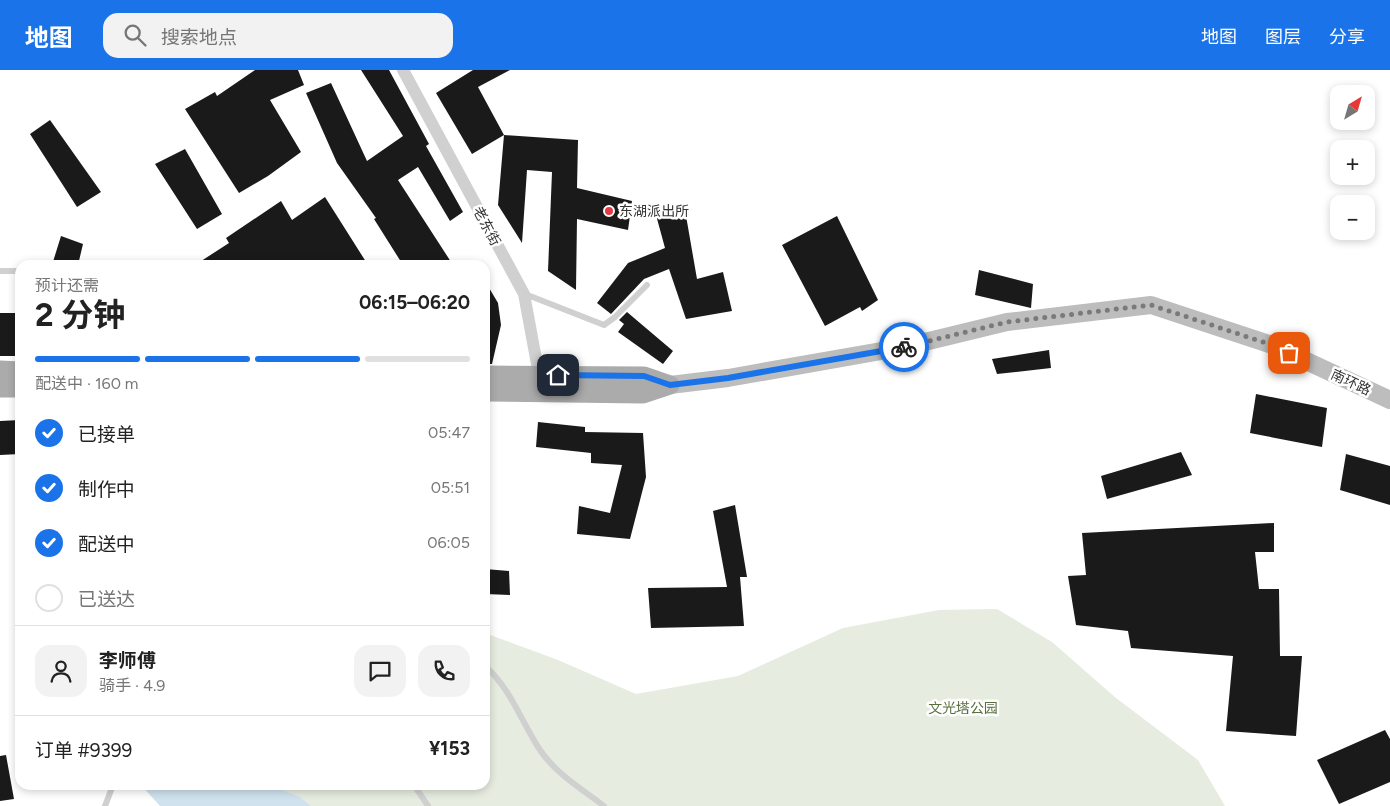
<!DOCTYPE html>
<html lang="zh">
<meta charset="utf-8">
<style>
body{margin:0;font-family:Figtree,"Noto Sans SC",sans-serif;background:#f2f2f2;color:#222;height:100vh;display:flex;flex-direction:column;font-size:19px;white-space:nowrap}
*{box-sizing:border-box;margin:0}
p{font-size:16px;color:#767676}
.icon{flex:none;width:28px;height:28px;fill:none;stroke:currentColor;stroke-width:2;stroke-linecap:round;stroke-linejoin:round}
.map{position:relative;flex:1;overflow:hidden}
.details{position:absolute;left:15px;top:190px;width:475px;height:530px;display:flex;flex-direction:column;background:#fff;border-radius:15px;box-shadow:0 2px 8px #0003}
.details>*{flex:none}
.needle{width:32px;rotate:37deg}
.fabs{position:absolute;left:1330px;top:15px;display:grid;gap:10px}
.fabs a{display:grid;place-items:center;width:45px;height:45px;border-radius:10px;background:#fff;box-shadow:0 2px 8px #0003;font-size:25px}
.pin{position:absolute;display:grid;place-items:center;width:42px;height:42px;color:#fff;margin:-21px;border-radius:10px;box-shadow:0 2px 8px #0006}
.courier{position:absolute;display:grid;place-items:center;width:50px;height:50px;margin:-25px;border:4px solid #1a73e8;border-radius:50%;background:#fff;color:#222;box-shadow:0 1px 6px #0007}
.summary em{font-style:normal;font-weight:700}
.summary div{display:flex;flex-direction:column-reverse}
.summary{display:flex;align-items:center;justify-content:space-between;height:85px;padding:0 20px}
h1{font-size:32px;font-weight:700;line-height:38px}
.bar{display:grid;grid-template-columns:repeat(4,1fr);gap:8px 5px;align-content:center;height:60px;padding:0 20px}
.bar i{height:6px;border-radius:4px;background:#e0e0e0}
.bar .current{background:#1a73e8}
.bar p{grid-column:span 4}
.line{display:flex;align-items:center;gap:12px;padding:0 20px;border-top:1px solid #e0e0e0}
.line div{flex:1}
.round{display:grid;place-items:center;flex:none;width:52px;height:52px;border-radius:15px;background:#f2f2f2}
ol{padding:0 20px;list-style:none}
li{display:flex;align-items:center;gap:15px;height:55px}
li p{margin-inline-start:auto}
li .icon{padding:5px;border-radius:50%;background:#1a73e8;color:#fff;stroke-width:4}
li:last-child{color:#767676}
li i{width:28px;height:28px;border:2px solid #e0e0e0;border-radius:50%}
header{display:flex;align-items:center;gap:30px;box-sizing:border-box;height:70px;padding:0 25px;background:#1a73e8;color:#fff}
header strong{font-size:24px}
nav{display:flex;gap:28px;margin-inline-start:auto;font-size:18px}
.search{width:350px;height:45px;background:#f2f2f2;display:flex;align-items:center;gap:12px;box-sizing:border-box;padding:0 18px;border-radius:15px;color:#767676;font-size:19px}
.map>svg:first-child{display:block}
.green{fill:#e6ecdf}
.water{fill:#cfe2ee}
.building{fill:#1a1a1a}
.lines{fill:none;stroke-linecap:round;stroke-linejoin:round}
.service{stroke:#d0d0d0;stroke-width:6}
.minor{stroke:#d0d0d0;stroke-width:12}
.secondary{stroke:#bdbdbd;stroke-width:18}
.primary{stroke:#ababab;stroke-width:19}
.done{stroke:#7a7a7a;stroke-width:5;stroke-dasharray:0 9}
.route{stroke:#1a73e8;stroke-width:6}
.poi-dot{fill:#e63946;stroke:#fff;stroke-width:2}
.labels{text-anchor:middle;stroke-width:5;stroke-linejoin:round;paint-order:stroke}
.poi-label{font-size:14px;fill:#333;stroke:#fff;text-anchor:start}
.street-label{font-size:14px;fill:#333;stroke:#fff}
.park-label{font-size:14px;fill:#56703f;stroke:#fff}
</style>
<header>
<strong>地图</strong>
<div class="search"><svg class="icon" aria-label="search" viewBox="0 0 24 24"><circle cx="10" cy="10" r="6"/><path d="M15 15l6 6"/></svg>搜索地点</div>
<nav><a>地图</a><a>图层</a><a>分享</a></nav>
</header>
<div class="map">
<svg width="1390" height="736" viewBox="0 0 1390 736">
<rect width="100%" height="100%" fill="#fff"/>
<path class="green" d="M 997,539 L 1052,572 L 1116,628 L 1198,690 L 1225,736 L 311,736 L 300,728 L 271,715 L 485,715 L 485,563 L 558,590 L 636,624 L 738,606 L 843,558 L 939,540 Z"/>
<path class="water" d="M 141,715 L 270,715 L 300,727 L 311,736 L 160,736 Z"/>
<path class="building" d="M 255,0 L 298,0 L 304,15 L 270,30 L 301,82 L 268,106 L 239,123 L 185,39 L 215,22 L 217,26 Z
M 361,0 L 389,0 L 429,74 L 426,76 L 463,142 L 450,151 L 418,97 L 398,110 L 453,195 L 403,195 L 374,149 L 376,148 L 337,93 L 306,23 L 331,13 L 367,91 L 403,66 Z
M 473,0 L 510,0 L 478,17 L 504,65 L 472,84 L 436,23 Z
M 50,50 L 101,122 L 77,137 L 30,64 Z
M 504,65 L 578,70 L 577,118 L 632,131 L 628,160 L 577,149 L 576,220 L 548,201 L 552,102 L 527,100 L 522,173 L 498,135 Z
M 185,79 L 222,144 L 197,159 L 155,94 Z
M 325,127 L 368,195 L 195,195 L 229,173 L 226,168 L 281,131 L 292,150 Z
M 685,140 L 697,209 L 723,202 L 732,241 L 686,249 L 669,199 L 644,209 L 611,244 L 597,233 L 628,193 L 665,178 L 656,145 Z
M 837,146 L 878,230 L 862,241 L 860,237 L 825,256 L 782,175 Z
M 61,166 L 83,174 L 78,195 L 52,195 Z
M 979,200 L 1033,214 L 1031,238 L 975,225 Z
M 485,211 L 498,233 L 501,255 L 492,294 L 485,294 Z
M 627,242 L 673,281 L 663,294 L 618,262 L 624,254 L 619,250 Z
M 0,243 L 18,243 L 20,286 L 0,286 Z
M 1049,280 L 1051,298 L 997,304 L 992,289 Z
M 1256,324 L 1327,338 L 1322,377 L 1250,363 Z
M 20,350 L 20,384 L 0,385 L 0,351 Z
M 538,352 L 585,357 L 585,362 L 643,363 L 646,407 L 630,469 L 577,464 L 579,436 L 610,443 L 622,395 L 591,393 L 591,383 L 536,377 Z
M 1181,382 L 1192,405 L 1107,429 L 1101,406 Z
M 1346,384 L 1390,396 L 1390,435 L 1340,420 Z
M 735,435 L 747,507 L 740,507 L 744,556 L 651,558 L 648,518 L 727,517 L 713,441 Z
M 1274,453 L 1274,482 L 1255,482 L 1259,519 L 1279,519 L 1280,586 L 1302,586 L 1296,666 L 1226,661 L 1233,586 L 1131,578 L 1128,561 L 1076,555 L 1068,506 L 1086,505 L 1082,463 Z
M 485,499 L 509,501 L 510,525 L 485,524 Z
M 1385,660 L 1390,669 L 1390,712 L 1339,734 L 1317,690 Z
M 6,685 L 14,729 L 0,731 L 0,686 Z"/>
<g class="lines">
<path class="service" d="M 0,201 L 20,201
M 525,224 L 604,255 L 615,247 L 647,215
M 485,596 C 511,619 521,651 540,680 C 556,704 582,719 604,736
M 414,715 L 428,736
M 105,736 L 113,715"/>
<path class="minor" d="M 403,0 L 524,224 L 539,305 L 539,313"/>
<path class="secondary" d="M 670,315 L 728,308 L 904,277 L 1007,252 L 1151,235 L 1272,275 L 1390,330"/>
<path class="primary" d="M 0,300 L 20,301
M 485,305 L 644,306 L 670,315
M 0,318 L 20,318
M 485,322 L 643,324 L 670,315"/>
</g>
<g class="lines">
<path class="done" d="M 904,277 L 1007,252 L 1151,235 L 1272,275 L 1289,283"/>
<path class="route" d="M 558,305 L 644,306 L 670,315 L 728,308 L 904,277"/>
</g>
<circle class="poi-dot" cx="609" cy="141" r="5"/>
<g class="labels">
<g class="poi-label">
<text x="619" y="146">东湖派出所</text>
</g>
<g class="street-label">
<text transform="translate(487 156) rotate(62)" y="5">老东街</text>
<text transform="translate(1351 312) rotate(25)" y="5">南环路</text>
</g>
<g class="park-label">
<text x="963" y="643">文光塔公园</text>
</g>
</g>
</svg>
<div class="fabs">
<a><svg class="needle" viewBox="-14 -14 28 28"><path d="M0-13l5 13h-10z" fill="#e53935"/><path d="M0 13l5-13h-10z" fill="#767676"/></svg></a>
<a>+</a>
<a>−</a>
</div>
<div class="pin" style="left:1289px;top:283px;background:#ea580c"><svg class="icon" aria-label="bag" viewBox="0 0 24 24"><path d="M5 8h14l-1 12H6zM9 8a3 3 0 0 1 6 0"/></svg></div>
<div class="pin" style="left:558px;top:305px;background:#1f2937"><svg class="icon" aria-label="home" viewBox="0 0 24 24"><path d="M3 11l9-7 9 7M6 9v11h12V9"/></svg></div>
<div class="courier" style="left:904px;top:277px"><svg class="icon" aria-label="bike" viewBox="0 0 24 24"><circle cx="6" cy="16" r="4"/><circle cx="18" cy="16" r="4"/><path d="M6 16l4-8h5l3 8M10 8l3 8H6M13 5h3"/></svg></div>
<section class="details">
<div class="summary"><div><h1>2 分钟</h1><p>预计还需</p></div><em>06:15–06:20</em></div>
<div class="bar"><i class="current"></i><i class="current"></i><i class="current"></i><i></i><p>配送中 · 160 m</p></div>
<ol>
<li><svg class="icon" aria-label="check" viewBox="0 0 24 24"><path d="M5 12l5 5 9-10"/></svg>已接单<p>05:47</p></li>
<li><svg class="icon" aria-label="check" viewBox="0 0 24 24"><path d="M5 12l5 5 9-10"/></svg>制作中<p>05:51</p></li>
<li><svg class="icon" aria-label="check" viewBox="0 0 24 24"><path d="M5 12l5 5 9-10"/></svg>配送中<p>06:05</p></li>
<li><i></i>已送达</li>
</ol>
<div class="line" style="height:90px"><a class="round"><svg class="icon" aria-label="person" viewBox="0 0 24 24"><circle cx="12" cy="8" r="4"/><path d="M4 21q1-7 8-7t8 7"/></svg></a><div><b>李师傅</b><p>骑手 · 4.9</p></div><a class="round"><svg class="icon" aria-label="chat" viewBox="0 0 24 24"><path d="M4 5h16v11H9l-5 4z"/></svg></a><a class="round"><svg class="icon" aria-label="phone" viewBox="0 0 24 24"><path d="M5 4h4l2 5-3 2q2 4 5 5l2-3 5 2v4C11 20 4 13 5 4z"/></svg></a></div>
<div class="line" style="height:65px"><div>订单 #9399</div><b>¥153</b></div>
</section>
</div>
